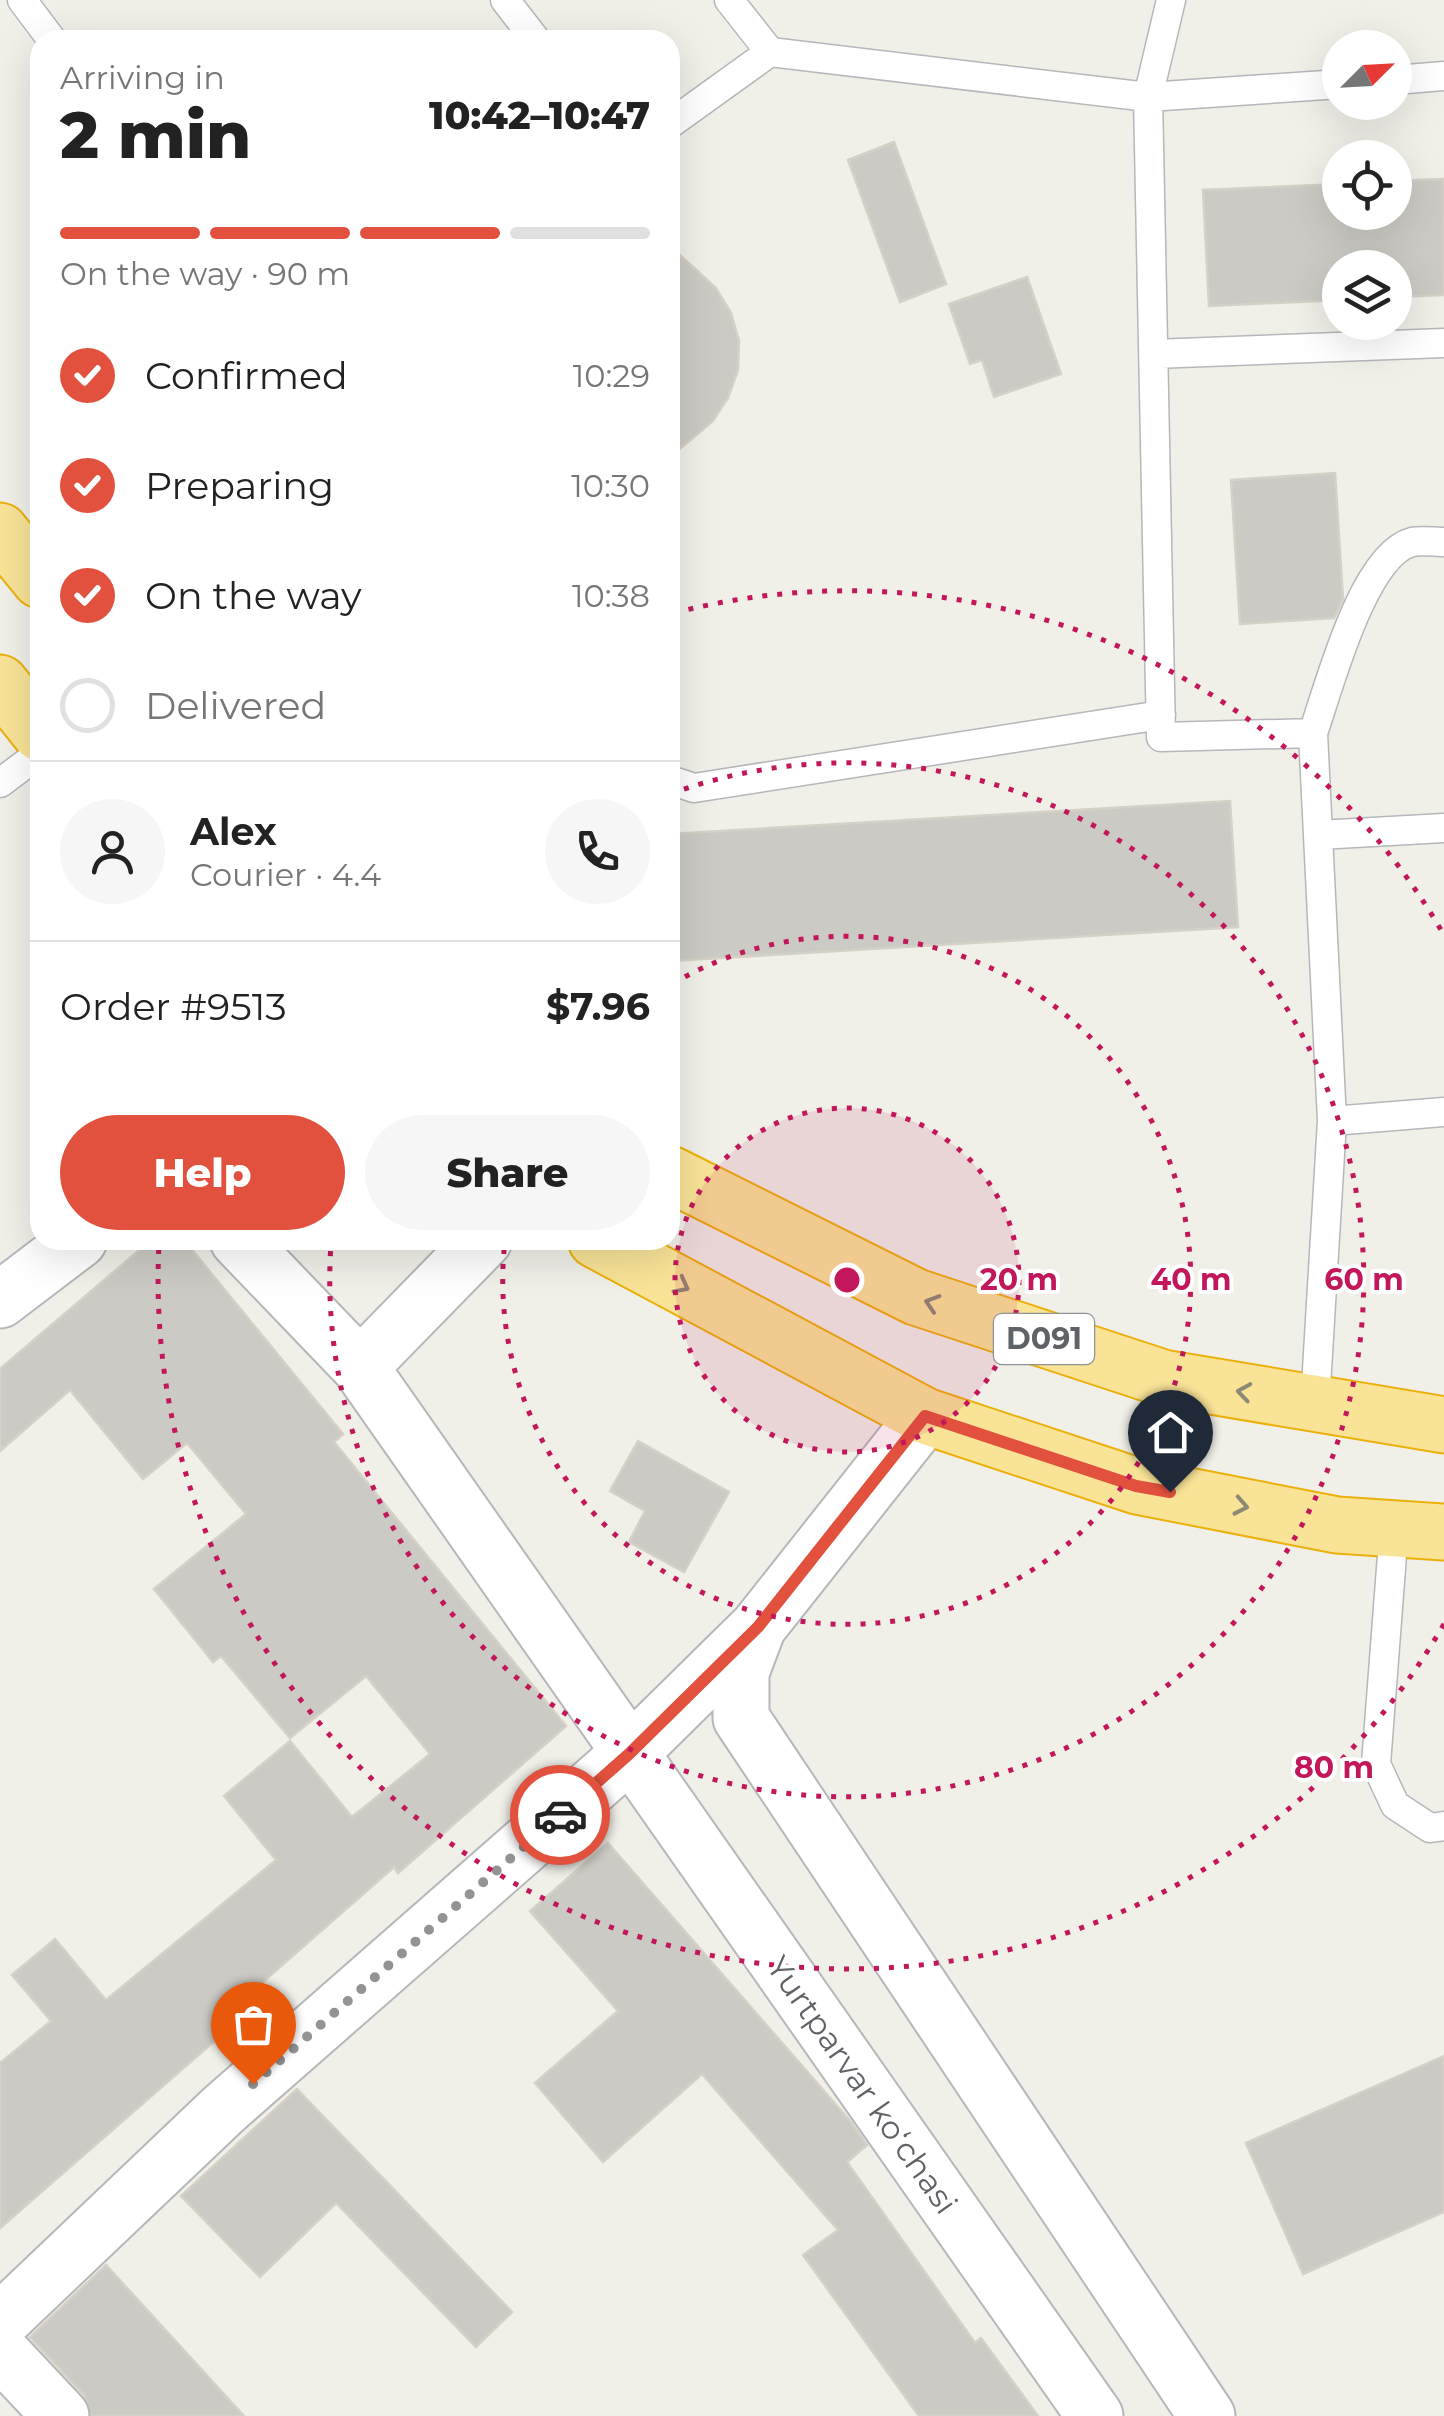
<!DOCTYPE html>
<meta charset="utf-8">
<style>
body{margin:0;font-family:Montserrat,sans-serif;background:#f6f6f6;color:#222;height:100vh;display:flex;flex-direction:column;font-size:38px;white-space:nowrap}
*{box-sizing:border-box;margin:0}
p{font-size:32px;color:#767676}
.icon{flex:none;width:55px;height:55px;fill:none;stroke:currentColor;stroke-width:2;stroke-linecap:round;stroke-linejoin:round}
.map{position:relative;flex:1;overflow:hidden}
.drawer{position:absolute;left:30px;top:30px;width:650px;height:1220px;display:flex;flex-direction:column;background:#fff;border-radius:30px;box-shadow:0 10px 40px #0002}
.drawer>*{flex:none}
.needle{width:65px;rotate:66deg}
.buttons{position:absolute;left:1322px;top:30px;display:grid;gap:20px}
.buttons a{display:grid;place-items:center;width:90px;height:90px;border-radius:50%;background:#fff;box-shadow:0 10px 40px #0002;font-size:50px}
.pin{position:absolute;display:grid;place-items:center;width:85px;height:85px;color:#fff;margin:-102px -42px;border-radius:50% 50% 50% 0;rotate:-45deg;box-shadow:0 0 10px #0007}
.pin .icon{rotate:45deg}
.courier{position:absolute;display:grid;place-items:center;width:100px;height:100px;margin:-50px;border:8px solid #e1513d;border-radius:50%;background:#fff;color:#222;box-shadow:0 2px 12px #0007}
.summary em{font-style:normal;font-weight:800}
.summary div{display:flex;flex-direction:column-reverse}
.summary{display:flex;align-items:center;justify-content:space-between;height:170px;padding:0 30px}
h1{font-size:65px;font-weight:800;line-height:75px}
.bar{display:grid;grid-template-columns:repeat(4,1fr);gap:15px 10px;align-content:center;height:120px;padding:0 30px}
.bar i{height:12px;border-radius:8px;background:#e0e0e0}
.bar .current{background:#e1513d}
.bar p{grid-column:span 4}
.line{display:flex;align-items:center;gap:25px;padding:0 30px;border-top:2px solid #e0e0e0}
.line div{flex:1}
.round{display:grid;place-items:center;flex:none;width:105px;height:105px;border-radius:52px;background:#f6f6f6}
ol{padding:0 30px;list-style:none}
li{display:flex;align-items:center;gap:30px;height:110px}
li p{margin-inline-start:auto}
li .icon{padding:10px;border-radius:50%;background:#e1513d;color:#fff;stroke-width:4}
li:last-child{color:#767676}
li i{width:55px;height:55px;border:5px solid #e0e0e0;border-radius:50%}
.primary-button{display:flex;gap:20px;margin-top:auto;padding:20px 30px}
.primary-button a{flex:1;height:115px;border-radius:60px;background:#e1513d;color:#fff;font-size:40px;font-weight:800;line-height:115px;text-align:center}
.primary-button a+a{background:#f6f6f6;color:#222}
.map>svg:first-child{display:block}
.building{fill:#cccac4;stroke:#d5d1c6;stroke-width:2.5}
.lines{fill:none;stroke-linecap:round;stroke-linejoin:round}
.lane-casing{stroke:#b5b7bb;stroke-width:31}
.street-casing{stroke:#b5b7bb;stroke-width:59}
.highway-casing{stroke:#ecb00c;stroke-width:59}
.lane{stroke:#fff;stroke-width:28}
.street{stroke:#fff;stroke-width:55}
.highway{stroke:#f8e397;stroke-width:55}
.oneway{stroke:#8d8975}
.done{stroke:#929394;stroke-width:10;stroke-dasharray:0 18}
.route{stroke:#e1513d;stroke-width:12}
.ring{fill:none;stroke:#c2185b;stroke-width:5;stroke-dasharray:5 10}
.labels{text-anchor:middle;stroke-width:8;stroke-linejoin:round;paint-order:stroke}
.shield{fill:#fff;stroke:#8f9195;stroke-width:2.5}
.shield-label{font-size:30px;font-weight:bold;fill:#5f6267}
.street-label{font-size:32px;fill:#5f6267;stroke:#fff}
.centre{fill:#c2185b;stroke:#fff;stroke-width:5}
.ring-label{font-size:30px;text-anchor:middle;font-weight:bold;fill:#c2185b;stroke:#fff;stroke-width:8;stroke-linejoin:round;paint-order:stroke}
</style>
<div class="map">
<svg width="1444" height="2416" viewBox="0 0 1444 2416">
<rect width="100%" height="100%" fill="#f0efe8"/>
<path class="building" d="M 894,142 L 946,284 L 900,302 L 848,160 Z
M 1444,179 L 1444,295 L 1395,297 L 1395,268 L 1340,268 L 1340,300 L 1209,306 L 1203,190 L 1340,184 L 1340,212 L 1395,212 L 1395,181 Z
M 670,246 L 716,288 L 731,313 L 739,341 L 738,370 L 728,398 L 713,421 L 670,457 Z
M 1027,277 L 1061,374 L 994,397 L 982,360 L 970,364 L 949,304 Z
M 1335,473 L 1343,599 L 1334,618 L 1240,624 L 1231,480 Z
M 1230,801 L 1238,927 L 670,961 L 670,834 Z
M 151,1240 L 184,1240 L 343,1434 L 334,1442 L 566,1726 L 398,1873 L 394,1867 L 248,1995 L 257,2004 L 0,2228 L 0,2063 L 51,2021 L 12,1975 L 55,1939 L 106,2000 L 276,1860 L 224,1796 L 290,1741 L 352,1817 L 430,1754 L 366,1676 L 290,1738 L 221,1656 L 213,1662 L 154,1589 L 246,1514 L 187,1443 L 143,1479 L 70,1390 L 0,1451 L 0,1369 Z
M 638,1441 L 729,1492 L 684,1572 L 629,1542 L 645,1511 L 610,1491 Z
M 608,1843 L 851,2122 L 867,2145 L 847,2162 L 975,2343 L 981,2338 L 1038,2416 L 919,2416 L 803,2255 L 838,2230 L 702,2074 L 603,2162 L 535,2083 L 618,2011 L 530,1911 Z
M 1444,2056 L 1444,2212 L 1303,2274 L 1246,2143 Z
M 297,2089 L 512,2312 L 476,2347 L 336,2203 L 260,2277 L 181,2196 Z
M 106,2265 L 244,2416 L 91,2416 L 84,2395 L 30,2337 Z"/>
<g class="lines">
<defs>
<path id="lane" d="M 22,0 L 52,40
M 505,0 L 536,40
M 770,52 L 1148,97 L 1171,0
M 1395,80 L 1444,76
M 670,124 L 770,52 L 729,0
M 1154,354 L 1444,343
M 1313,733 C 1329,687 1363,555 1412,542 C 1422,540 1435,542 1444,542
M 670,780 L 694,788 L 1161,715
M 0,783 L 40,753
M 1319,835 L 1444,828
M 1332,1121 L 1313,733 L 1161,737 L 1148,97 L 1340,84
M 1315,1403 L 1332,1121 L 1444,1112
M 1394,1529 L 1376,1764 L 1395,1805 L 1430,1828 L 1444,1826"/>
<path id="street" d="M 238,1240 L 360,1367 L 1095,2416
M 0,1300 L 79,1240
M 360,1367 L 484,1240
M 925,1416 L 758,1627 L 741,1672 L 741,1718 L 1207,2416
M 0,2322 L 224,2109 L 629,1754 L 757,1628
M 0,2351 L 61,2416"/>
<path id="highway" d="M 0,531 L 40,580
M 0,683 L 40,733
M 670,1174 L 916,1297 L 1163,1378 L 1444,1425
M 596,1240 L 925,1416 L 1137,1486 L 1337,1525 L 1444,1532"/>
</defs>
<use href="#lane" class="lane-casing"/>
<use href="#street" class="street-casing"/>
<use href="#highway" class="highway-casing"/>
<use href="#lane" class="lane"/>
<use href="#street" class="street"/>
<use href="#highway" class="highway"/>
</g>
<defs><path id="oneway-chevron" d="M-2-3.5L2.5 0L-2 3.5" fill="none" stroke-width="1.6" stroke-linecap="round" stroke-linejoin="round" transform="scale(2.5)"/></defs>
<g class="oneway">
<use href="#oneway-chevron" transform="translate(682 1286) rotate(28)"/>
<use href="#oneway-chevron" transform="translate(932 1303) rotate(-162)"/>
<use href="#oneway-chevron" transform="translate(1244 1392) rotate(-171)"/>
<use href="#oneway-chevron" transform="translate(1241 1506) rotate(11)"/>
</g>
<g class="lines">
<path class="done" d="M 253,2084 L 560,1815"/>
<path class="route" d="M 560,1815 L 629,1754 L 758,1627 L 925,1416 L 1136,1486 L 1170,1492"/>
</g>
<circle cx="847" cy="1280" r="172" fill="#c2185b" fill-opacity=".12"/>
<g class="ring">
<circle cx="847" cy="1280" r="172"/>
<path d="M672 984A344 344 0 1 1 505 1241"/>
<path d="M670 794A517 517 0 1 1 331 1244"/>
<path d="M1444 1624A689 689 0 0 1 159 1244M674 613A689 689 0 0 1 1444 935"/>
</g>
<g class="labels">
<rect class="shield" x="994" y="1314" width="100" height="50" rx="8"/>
<g class="shield-label">
<text x="1044" y="1349">D091</text>
</g>
<g class="street-label">
<text transform="translate(862 2085) rotate(55)" y="11">Yurtparvar koʻchasi</text>
</g>
</g>
<circle cx="847" cy="1280" r="15" class="centre"/>
<g class="ring-label">
<text x="1019" y="1290">20 m</text>
<text x="1191" y="1290">40 m</text>
<text x="1364" y="1290">60 m</text>
<text x="1334" y="1778">80 m</text>
</g>
</svg>
<div class="buttons">
<a><svg class="needle" viewBox="-14 -14 28 28"><path d="M0-13l5 13h-10z" fill="#e53935"/><path d="M0 13l5-13h-10z" fill="#767676"/></svg></a>
<a><svg class="icon" aria-label="locate" viewBox="0 0 24 24"><circle cx="12" cy="12" r="6"/><path d="M12 2v4M12 18v4M2 12h4M18 12h4"/></svg></a>
<a><svg class="icon" aria-label="layers" viewBox="0 0 24 24"><path d="M12 4l9 5-9 5-9-5zM3 14l9 5 9-5"/></svg></a>
</div>
<div class="pin" style="left:253px;top:2084px;background:#ea580c"><svg class="icon" aria-label="bag" viewBox="0 0 24 24"><path d="M5 8h14l-1 12H6zM9 8a3 3 0 0 1 6 0"/></svg></div>
<div class="pin" style="left:1170px;top:1492px;background:#1f2937"><svg class="icon" aria-label="home" viewBox="0 0 24 24"><path d="M3 11l9-7 9 7M6 9v11h12V9"/></svg></div>
<div class="courier" style="left:560px;top:1815px"><svg class="icon" aria-label="car" viewBox="0 0 24 24"><path d="M5 17H2v-5l4-1 3-4h7l3 4 3 1v5h-3M9 17h6M6 11h13"/><circle cx="7" cy="17" r="2"/><circle cx="17" cy="17" r="2"/></svg></div>
<section class="drawer">
<div class="summary"><div><h1>2 min</h1><p>Arriving in</p></div><em>10:42–10:47</em></div>
<div class="bar"><i class="current"></i><i class="current"></i><i class="current"></i><i></i><p>On the way · 90 m</p></div>
<ol>
<li><svg class="icon" aria-label="check" viewBox="0 0 24 24"><path d="M5 12l5 5 9-10"/></svg>Confirmed<p>10:29</p></li>
<li><svg class="icon" aria-label="check" viewBox="0 0 24 24"><path d="M5 12l5 5 9-10"/></svg>Preparing<p>10:30</p></li>
<li><svg class="icon" aria-label="check" viewBox="0 0 24 24"><path d="M5 12l5 5 9-10"/></svg>On the way<p>10:38</p></li>
<li><i></i>Delivered</li>
</ol>
<div class="line" style="height:180px"><a class="round"><svg class="icon" aria-label="person" viewBox="0 0 24 24"><circle cx="12" cy="8" r="4"/><path d="M4 21q1-7 8-7t8 7"/></svg></a><div><b>Alex</b><p>Courier · 4.4</p></div><a class="round"><svg class="icon" aria-label="phone" viewBox="0 0 24 24"><path d="M5 4h4l2 5-3 2q2 4 5 5l2-3 5 2v4C11 20 4 13 5 4z"/></svg></a></div>
<div class="line" style="height:130px"><div>Order #9513</div><b>$7.96</b></div>
<div class="primary-button"><a>Help</a><a>Share</a></div>
</section>
</div>
